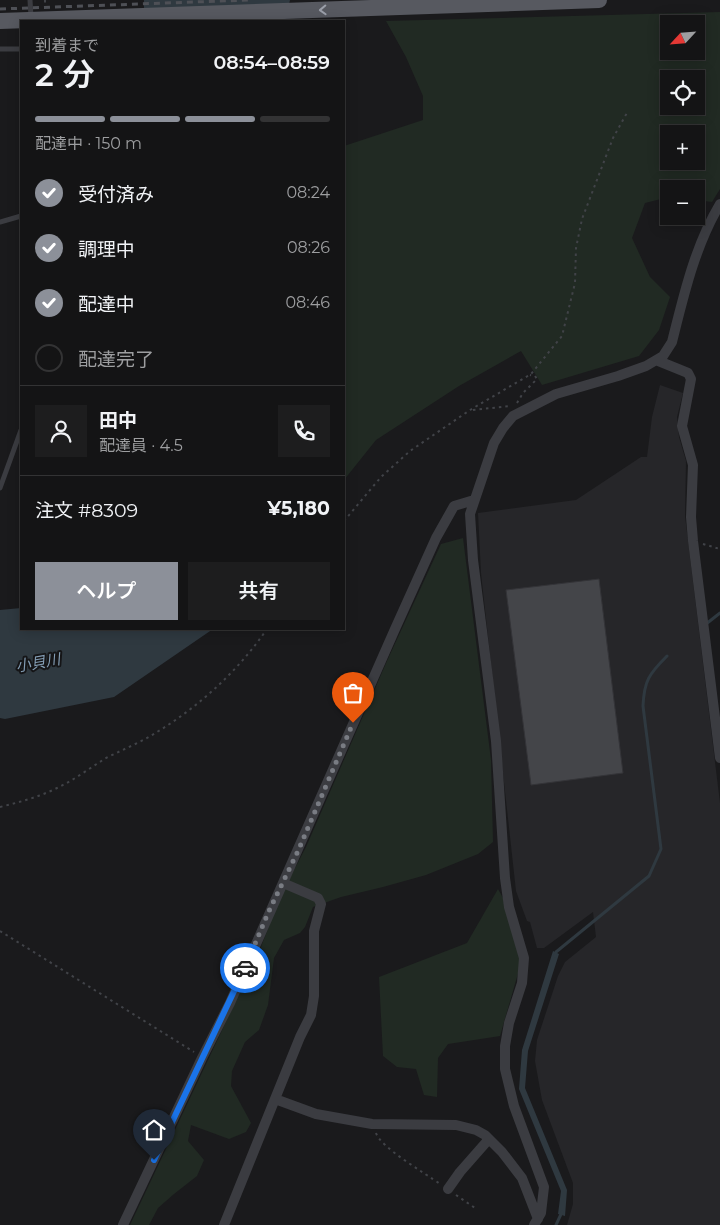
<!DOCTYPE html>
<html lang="ja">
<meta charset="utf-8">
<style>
body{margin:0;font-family:Montserrat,"Noto Sans JP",sans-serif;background:#1d1d1e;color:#f1f3f6;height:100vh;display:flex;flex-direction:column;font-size:19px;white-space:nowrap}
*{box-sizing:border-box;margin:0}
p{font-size:16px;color:#9d9ea0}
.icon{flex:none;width:28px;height:28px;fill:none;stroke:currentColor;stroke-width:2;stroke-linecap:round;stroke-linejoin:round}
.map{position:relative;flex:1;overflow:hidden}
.details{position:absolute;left:20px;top:20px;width:325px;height:610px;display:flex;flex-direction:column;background:#141415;border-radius:0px;box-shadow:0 2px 12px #0003,0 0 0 1px #333334}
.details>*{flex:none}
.needle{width:32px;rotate:244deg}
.buttons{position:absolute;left:660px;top:15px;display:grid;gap:10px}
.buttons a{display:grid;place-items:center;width:45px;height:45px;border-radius:0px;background:#141415;box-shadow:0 2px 12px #0003,0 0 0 1px #333334;font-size:25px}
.pin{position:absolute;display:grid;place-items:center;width:42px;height:42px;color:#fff;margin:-51px -21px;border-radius:50% 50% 50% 0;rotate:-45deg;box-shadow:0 0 5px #0007}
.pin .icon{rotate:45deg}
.courier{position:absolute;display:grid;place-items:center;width:50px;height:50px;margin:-25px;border:4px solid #1a73e8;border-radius:50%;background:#fff;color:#222;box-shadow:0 1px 6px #0007}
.headline em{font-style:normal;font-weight:600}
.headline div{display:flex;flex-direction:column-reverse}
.headline{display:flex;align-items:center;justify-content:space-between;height:85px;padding:0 15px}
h1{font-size:32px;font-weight:600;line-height:38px}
.bar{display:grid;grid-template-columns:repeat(4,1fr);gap:8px 5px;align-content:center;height:60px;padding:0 15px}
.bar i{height:6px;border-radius:4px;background:#333334}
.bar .current{background:#8c9099}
.bar p{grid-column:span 4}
.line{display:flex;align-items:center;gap:12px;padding:0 15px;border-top:1px solid #333334}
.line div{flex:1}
.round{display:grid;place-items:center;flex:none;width:52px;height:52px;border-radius:0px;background:#1d1d1e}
ol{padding:0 15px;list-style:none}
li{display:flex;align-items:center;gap:15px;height:55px}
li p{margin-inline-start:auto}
li .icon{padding:5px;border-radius:50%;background:#8c9099;color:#fff;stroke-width:4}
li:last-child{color:#9d9ea0}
li i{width:28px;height:28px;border:2px solid #333334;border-radius:50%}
.primary-button{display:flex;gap:10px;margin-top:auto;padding:10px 15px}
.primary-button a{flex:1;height:58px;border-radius:0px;background:#8c9099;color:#fff;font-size:20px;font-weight:600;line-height:58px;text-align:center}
.primary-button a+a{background:#1d1d1e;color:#f1f3f6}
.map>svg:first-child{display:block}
.built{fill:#262629}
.green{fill:#212a23;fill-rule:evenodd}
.water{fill:#2f3940}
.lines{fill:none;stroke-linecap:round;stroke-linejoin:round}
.stream{stroke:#2f3940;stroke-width:3}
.building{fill:#444549;stroke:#343438}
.path{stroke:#414348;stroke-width:2;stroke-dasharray:2.5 4;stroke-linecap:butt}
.service{stroke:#3b3c41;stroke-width:5}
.minor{stroke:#3b3c41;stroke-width:10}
.rail{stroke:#4e5056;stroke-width:3;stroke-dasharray:6 5;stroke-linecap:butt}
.primary-bridge{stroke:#575960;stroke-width:16}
.oneway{stroke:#9b9fa9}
.done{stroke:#797c83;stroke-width:5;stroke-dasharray:0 9}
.route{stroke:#1a73e8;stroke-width:6}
.labels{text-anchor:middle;stroke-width:4;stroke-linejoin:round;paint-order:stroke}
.water-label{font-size:15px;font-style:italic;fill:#849eb5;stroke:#151517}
</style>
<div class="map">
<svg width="720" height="1225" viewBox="0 0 720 1225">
<rect width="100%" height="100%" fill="#1a1a1c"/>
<path class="built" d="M 660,385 L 683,393 L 677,417 L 679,437 L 686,461 L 685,516 L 720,803 L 720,1225 L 567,1225 L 573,1204 L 573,1183 L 542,1100 L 535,1061 L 537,1040 L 558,976 L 565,962 L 596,937 L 593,912 L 544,948 L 537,948 L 530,922 L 527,921 L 516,891 L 481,573 L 478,513 L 576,500 L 641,457 L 647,457 L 652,417 Z"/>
<path class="green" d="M 720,12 L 720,189 L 712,202 L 696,200 L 696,189 L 669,189 L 669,197 L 645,203 L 632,238 L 650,277 L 670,297 L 659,330 L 639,356 L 542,385 L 521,351 L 459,386 L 376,440 L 344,480 L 344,146 L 423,120 L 423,96 L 406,57 L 386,21 ZM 669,24 L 696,24 L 696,51 L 669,51 ZM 669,79 L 696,79 L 696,106 L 669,106 ZM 669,134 L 696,134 L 696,161 L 669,161 Z
M 463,538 L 491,760 L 493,842 L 478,854 L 426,875 L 383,887 L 341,897 L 313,907 L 305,927 L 300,933 L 284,940 L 274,958 L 268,1005 L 259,1030 L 245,1042 L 232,1071 L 231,1086 L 251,1123 L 246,1132 L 229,1139 L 191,1125 L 188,1141 L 204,1160 L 197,1176 L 174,1194 L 158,1208 L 149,1225 L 130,1225 L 259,952 L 281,895 L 306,847 L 387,661 L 441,544 Z
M 498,889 L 503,898 L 521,963 L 500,1036 L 448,1044 L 438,1058 L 437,1097 L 424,1095 L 416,1069 L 397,1067 L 383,1056 L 379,977 L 467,943 Z"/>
<path class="water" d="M 144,0 L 290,0 L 285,21 L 144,21 Z
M 21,608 L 21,629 L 213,629 L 114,697 L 5,719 L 0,718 L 0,610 Z
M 553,951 L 559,954 L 528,1051 L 525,1088 L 567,1190 L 565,1216 L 558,1214 L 561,1191 L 519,1089 L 522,1050 Z"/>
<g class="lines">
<path class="stream" d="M 706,624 L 720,613
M 555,956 L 556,952 L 649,876 L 661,849 L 643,706 C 644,681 649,674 667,656
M 556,1225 L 562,1212"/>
</g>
<path class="building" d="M 599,579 L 623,773 L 531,785 L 506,590 Z"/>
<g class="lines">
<path class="path" d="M 45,0 L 45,6
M 517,403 L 523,393 L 537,379 L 535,376 L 530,375
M 473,410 L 510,406
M 344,521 L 381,477 L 410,451 L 470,410 L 531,374 L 562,336 L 575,283 L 576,248 L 582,219 L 613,138 L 628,111
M 703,544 L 720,549
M 0,807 C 20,802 39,797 57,788 C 74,780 90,768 106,758 C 120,751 134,745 147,738 C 194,711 236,674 267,629
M 0,931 L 194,1052
M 376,1133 C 381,1148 425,1173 440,1184
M 456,1195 L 475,1208"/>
<path class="service" d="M 30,0 L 31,17
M 0,49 L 21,49
M 0,222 L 21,216
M 0,488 L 21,430"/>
<path class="minor" d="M 656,360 L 688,373 L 691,379 L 682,426 L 693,465 L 691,517 L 693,541 L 720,758
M 275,1099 L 316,1114 L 372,1124 L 456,1125 L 476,1130 L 485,1135 L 502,1152 L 522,1178 L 538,1219
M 448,1189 L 460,1172 L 489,1139
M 123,1225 L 202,1058 L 230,1003 L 395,629 L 436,538 L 454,506 L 474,500
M 224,1225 L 300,1037 L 311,1015 L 314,996 L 314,931 L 321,904 L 318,898 L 283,883
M 534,1225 L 541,1213 L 544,1187 L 514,1106 L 505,1069 L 505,1046 L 509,1023 L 522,983 L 524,958 L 509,907 L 505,878 L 496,741 L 473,560 L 470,514 L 494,443 L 503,428 L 513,416 L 556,394 L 618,376 L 646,366 L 663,356 L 672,342 C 684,294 695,246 720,204"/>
<path class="rail" d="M 0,9 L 249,0"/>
<path class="primary-bridge" d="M 0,21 L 599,0"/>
</g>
<defs><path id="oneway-chevron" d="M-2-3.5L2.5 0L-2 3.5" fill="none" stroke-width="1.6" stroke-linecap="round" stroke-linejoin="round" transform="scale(1.25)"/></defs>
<use class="oneway" href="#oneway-chevron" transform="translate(323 10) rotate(178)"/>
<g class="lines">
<path class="done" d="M 245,968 L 268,913 L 298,851 L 353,723"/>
<path class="route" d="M 154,1160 L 245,968"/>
</g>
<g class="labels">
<g class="water-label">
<text transform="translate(38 663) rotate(-10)" y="5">小貝川</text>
</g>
</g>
</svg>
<div class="buttons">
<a><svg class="needle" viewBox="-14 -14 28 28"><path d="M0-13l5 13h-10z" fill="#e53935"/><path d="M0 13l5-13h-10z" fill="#9d9ea0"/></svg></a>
<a><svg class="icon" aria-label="locate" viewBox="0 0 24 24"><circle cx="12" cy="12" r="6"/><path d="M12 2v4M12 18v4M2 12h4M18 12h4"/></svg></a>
<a>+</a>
<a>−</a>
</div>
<div class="pin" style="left:353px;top:723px;background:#ea580c"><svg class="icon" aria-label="bag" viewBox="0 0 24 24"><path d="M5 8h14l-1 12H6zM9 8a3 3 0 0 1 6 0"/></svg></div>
<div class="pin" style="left:154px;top:1160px;background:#1f2937"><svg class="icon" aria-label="home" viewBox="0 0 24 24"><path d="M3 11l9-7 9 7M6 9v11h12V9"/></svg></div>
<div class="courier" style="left:245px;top:968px"><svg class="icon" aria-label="car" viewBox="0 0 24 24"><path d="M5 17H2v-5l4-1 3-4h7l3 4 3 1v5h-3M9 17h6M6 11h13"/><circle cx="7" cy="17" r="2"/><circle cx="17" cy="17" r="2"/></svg></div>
<section class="details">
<div class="headline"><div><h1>2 分</h1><p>到着まで</p></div><em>08:54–08:59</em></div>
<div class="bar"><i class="current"></i><i class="current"></i><i class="current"></i><i></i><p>配達中 · 150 m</p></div>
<ol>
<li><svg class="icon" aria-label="check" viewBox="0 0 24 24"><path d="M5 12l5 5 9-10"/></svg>受付済み<p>08:24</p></li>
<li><svg class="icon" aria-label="check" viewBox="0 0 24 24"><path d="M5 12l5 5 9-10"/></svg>調理中<p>08:26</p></li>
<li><svg class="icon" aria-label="check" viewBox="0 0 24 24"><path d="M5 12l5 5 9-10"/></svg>配達中<p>08:46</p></li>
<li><i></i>配達完了</li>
</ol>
<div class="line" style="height:90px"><a class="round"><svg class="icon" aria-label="person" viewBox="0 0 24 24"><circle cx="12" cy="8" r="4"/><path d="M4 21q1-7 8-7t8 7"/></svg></a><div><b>田中</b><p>配達員 · 4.5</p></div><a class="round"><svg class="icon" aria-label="phone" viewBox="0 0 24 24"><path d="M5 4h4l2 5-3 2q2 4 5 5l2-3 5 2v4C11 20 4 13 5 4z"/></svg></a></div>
<div class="line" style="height:65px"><div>注文 #8309</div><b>¥5,180</b></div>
<div class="primary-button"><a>ヘルプ</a><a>共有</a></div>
</section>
</div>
